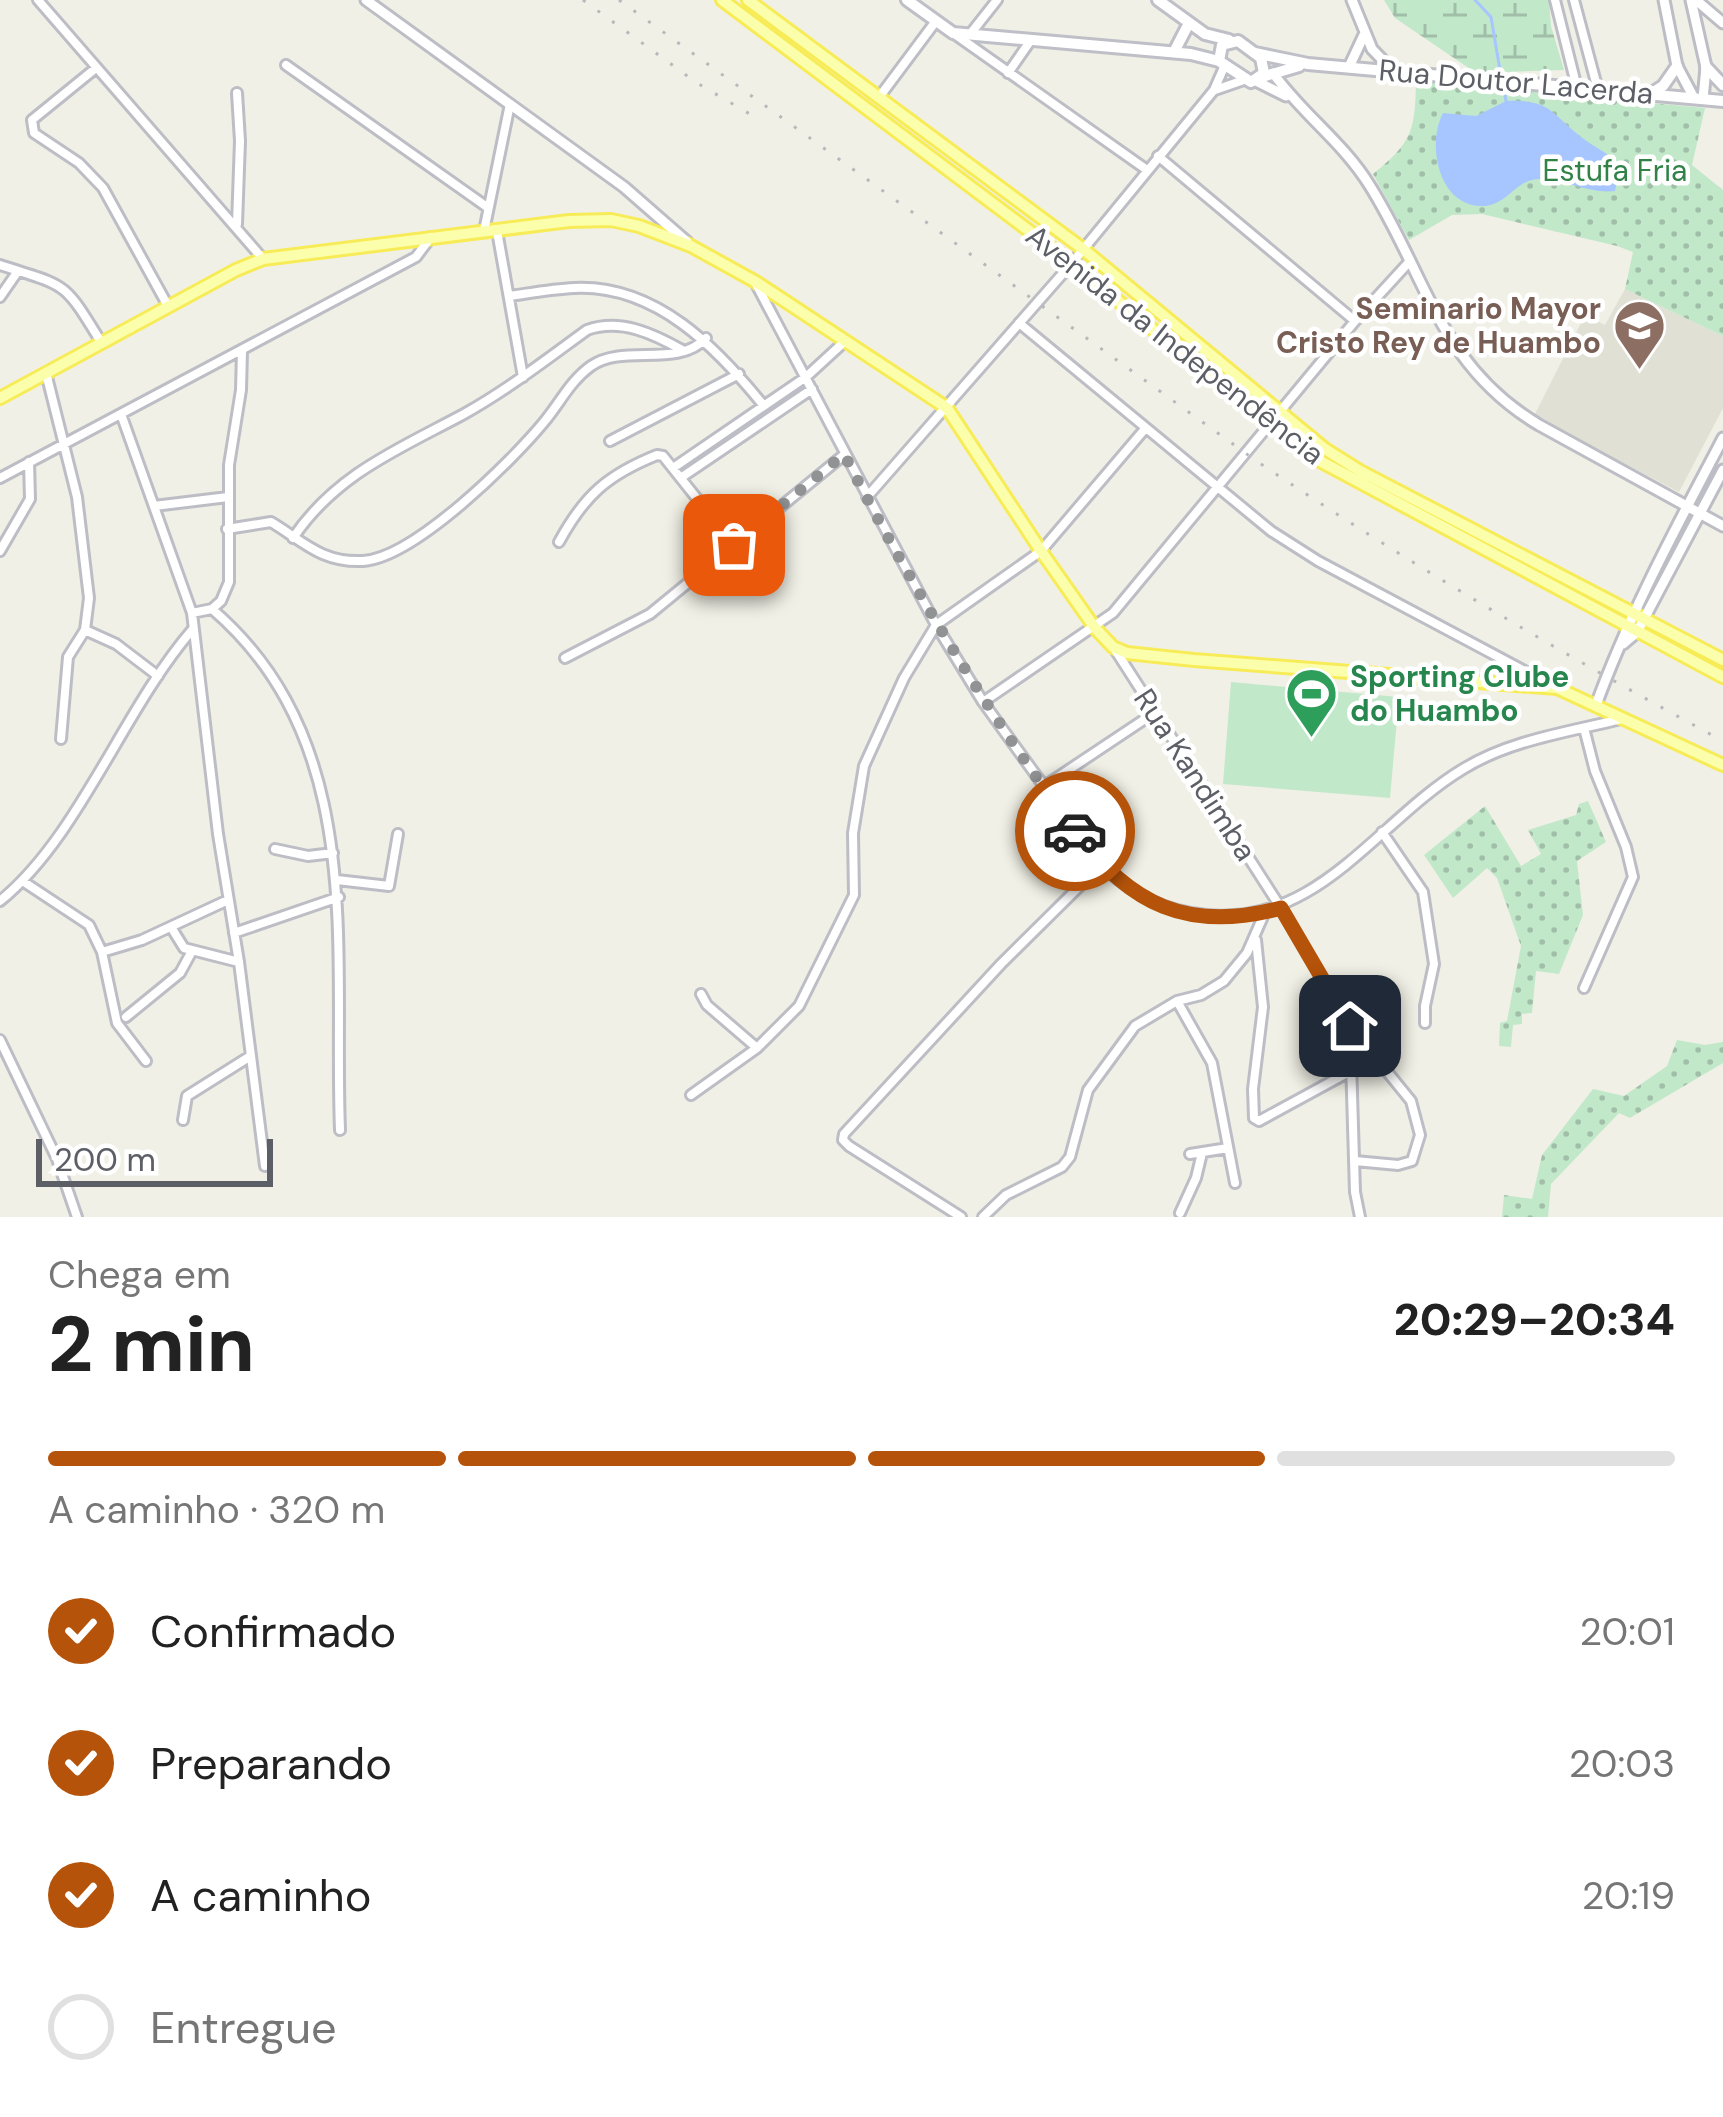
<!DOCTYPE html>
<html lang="pt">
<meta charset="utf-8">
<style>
body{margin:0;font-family:"DM Sans",sans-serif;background:#f2f2f2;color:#222;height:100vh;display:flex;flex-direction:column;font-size:45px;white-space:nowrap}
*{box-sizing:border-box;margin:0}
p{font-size:39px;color:#767676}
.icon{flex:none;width:66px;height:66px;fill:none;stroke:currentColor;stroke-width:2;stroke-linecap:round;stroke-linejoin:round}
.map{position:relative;height:1217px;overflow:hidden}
.panel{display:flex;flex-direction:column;background:#fff;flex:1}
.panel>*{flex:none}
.scale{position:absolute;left:36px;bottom:30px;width:237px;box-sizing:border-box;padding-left:12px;border:6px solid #5d5f67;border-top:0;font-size:33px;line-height:42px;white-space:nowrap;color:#5d5f67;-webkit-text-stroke:9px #fff;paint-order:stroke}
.pin{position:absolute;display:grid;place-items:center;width:102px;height:102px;color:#fff;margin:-51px;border-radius:24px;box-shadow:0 6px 18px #0006}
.courier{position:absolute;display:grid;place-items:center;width:120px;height:120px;margin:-60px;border:9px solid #b45309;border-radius:50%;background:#fff;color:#222;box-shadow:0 3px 15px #0007}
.head em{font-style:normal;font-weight:800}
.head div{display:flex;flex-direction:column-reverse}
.head{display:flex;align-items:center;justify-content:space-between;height:204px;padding:0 48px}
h1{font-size:78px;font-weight:800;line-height:90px}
.bar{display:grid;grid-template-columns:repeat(4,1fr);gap:18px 12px;align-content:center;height:144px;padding:0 48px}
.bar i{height:15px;border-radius:9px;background:#e0e0e0}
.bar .current{background:#b45309}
.bar p{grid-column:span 4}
ol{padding:0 48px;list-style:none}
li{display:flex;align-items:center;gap:36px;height:132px}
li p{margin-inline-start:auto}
li .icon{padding:12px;border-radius:50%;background:#b45309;color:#fff;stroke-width:4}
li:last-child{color:#767676}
li i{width:66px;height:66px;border:6px solid #e0e0e0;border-radius:50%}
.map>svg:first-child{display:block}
.education{fill:#e0e0d4}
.green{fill:url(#green-dots)}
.wetland{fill:url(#wetland-marsh)}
.pitch{fill:#c2e8ca}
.water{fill:#a7c6ff}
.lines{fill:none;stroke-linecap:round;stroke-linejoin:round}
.stream{stroke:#a7c6ff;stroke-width:3}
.minor-casing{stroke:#bdbec5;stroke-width:14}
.tertiary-casing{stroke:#bdbec5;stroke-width:15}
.secondary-casing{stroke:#bebfc7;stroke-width:16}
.primary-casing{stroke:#f7ec58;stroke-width:16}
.minor{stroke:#fff;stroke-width:8}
.tertiary{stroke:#fff;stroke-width:9}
.secondary{stroke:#fff;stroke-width:10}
.primary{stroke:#fbffac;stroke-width:10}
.rail{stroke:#b8b8ba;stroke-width:3;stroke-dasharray:3 15;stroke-linecap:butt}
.done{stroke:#909293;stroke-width:12;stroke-dasharray:0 21.6}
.route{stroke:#b45309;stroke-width:15}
.labels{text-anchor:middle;stroke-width:9;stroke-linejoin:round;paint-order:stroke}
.street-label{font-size:30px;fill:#5d5f67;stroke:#fff}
.park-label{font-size:30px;fill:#308246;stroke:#fff}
.education-label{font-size:30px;font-weight:bold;fill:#785e54;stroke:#fff;text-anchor:end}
.leisure-label{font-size:30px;font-weight:bold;fill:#27864d;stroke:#fff;text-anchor:start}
</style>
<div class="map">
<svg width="1723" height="1217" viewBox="0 0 1723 1217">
<defs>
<pattern id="green-dots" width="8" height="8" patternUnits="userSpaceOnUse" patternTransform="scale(3)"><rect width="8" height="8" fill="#c2e8ca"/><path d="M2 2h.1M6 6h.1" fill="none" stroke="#a1bfa8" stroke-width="1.8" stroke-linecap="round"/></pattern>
<pattern id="wetland-marsh" width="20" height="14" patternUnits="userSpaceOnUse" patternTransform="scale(3)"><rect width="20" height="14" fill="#c2e8ca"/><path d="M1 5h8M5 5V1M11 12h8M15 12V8" fill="none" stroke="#a1bfa8"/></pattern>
</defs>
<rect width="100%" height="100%" fill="#f0f0e6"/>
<path class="education" d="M 1625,289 L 1723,336 L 1723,408 L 1679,492 L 1534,416 L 1585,315 L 1605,325 Z"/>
<path class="green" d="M 1416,81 L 1705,108 L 1692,165 L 1723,190 L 1723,336 L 1625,289 L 1633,252 L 1617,246 L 1482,214 L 1452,215 L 1409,240 L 1373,174 C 1413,142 1415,130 1416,81 Z
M 1588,801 L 1606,842 L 1577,861 L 1583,915 L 1559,974 L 1536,971 L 1532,1013 L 1522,1014 L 1522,1024 L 1513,1025 L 1511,1047 L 1499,1046 L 1500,1023 L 1507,1021 L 1521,946 L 1497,878 L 1487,868 L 1453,898 L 1424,855 L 1485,806 L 1521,866 L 1541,854 L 1528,830 L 1576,815 L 1579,804 Z
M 1677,1040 L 1705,1045 L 1723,1042 L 1723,1063 L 1630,1118 L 1619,1113 L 1551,1184 L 1548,1217 L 1502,1217 L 1504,1195 L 1532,1199 L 1542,1155 L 1593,1089 L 1624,1096 L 1667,1066 Z"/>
<path class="wetland" d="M 1384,0 L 1549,0 L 1551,26 L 1564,70 L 1476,73 L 1395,18 Z"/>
<path class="pitch" d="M 1231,682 L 1399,697 L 1390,798 L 1223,784 Z"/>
<path class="water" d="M 1506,101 C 1550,99 1551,113 1581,137 C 1595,148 1608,152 1620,166 L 1615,191 C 1589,194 1567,180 1541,179 C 1516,178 1509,204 1485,206 C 1439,209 1426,145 1443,113 L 1476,116 Z"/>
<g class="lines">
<path class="stream" d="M 1475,0 L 1491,17 L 1501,76
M 1503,86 L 1506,101"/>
<defs>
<path id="minor" d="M 38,0 L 263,259
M 1555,0 L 1577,88
M 1574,0 L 1598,90
M 953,33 L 1147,170
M 971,33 L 997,0
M 286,65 L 487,207
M 96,68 L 32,120 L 34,133 L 79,163 L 103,188 L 168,306
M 1008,73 L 1031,40
M 1215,90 L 1244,80
M 237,93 L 240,141 L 237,224
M 880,96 L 936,21
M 1158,156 L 1355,321
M 484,231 L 510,104
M 497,231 L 523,377
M 0,265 C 68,287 63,280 101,342
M 756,284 L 936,625 L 983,702 L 1101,865 C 1133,895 1163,911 1207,915 C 1319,926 1377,821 1463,769 C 1510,740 1569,732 1621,719
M 510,296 C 531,293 553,289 574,288 C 656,284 717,348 764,406
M 0,297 L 18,271
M 1019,323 L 1271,531 L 1318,561 L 1551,685
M 46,373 L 77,497 L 89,598 L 85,630 L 68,657 L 61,739
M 121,414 L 192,613 L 218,834 L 239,962 L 265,1166
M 610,441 L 739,374
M 673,468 L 806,377 L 843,343
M 682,477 L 812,389
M 0,478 L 416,257 L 431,237
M 867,497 L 1072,263 L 1214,90 L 1225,65
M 154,506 L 228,497
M 227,529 L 271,522 C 303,541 321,563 363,561 C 414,558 512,461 544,422 C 560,403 570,381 591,366 C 624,343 677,369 706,338
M 293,538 C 336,474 399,449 464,414 C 507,390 547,359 587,330 C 621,318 654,334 684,351
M 559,542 C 584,496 607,475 657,455 L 663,456 L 734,545
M 0,551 L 30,499 L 29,462
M 212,609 C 368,743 333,949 340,1130
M 192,613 L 212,609 L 221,601 L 229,582 L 229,465 L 241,390 L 242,351
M 85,630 L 116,644 L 158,676
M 1114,648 L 1281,908 L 1350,1026 L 1411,1101 L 1420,1135 L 1412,1161 L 1398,1165 L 1355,1161
M 565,658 L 650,614 L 845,454
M 983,702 L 1113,613 L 1355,321 L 1410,261
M 1043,787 L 1154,713
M 1382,832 L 1423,892 L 1434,964 L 1425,1006 L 1425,1023
M 275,849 L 308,856 L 333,853
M 337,880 L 389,886 L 398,834
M 24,882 L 89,925 L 102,952 L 117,1023 L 146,1061
M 0,901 C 79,837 123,710 192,630
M 171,927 L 184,948 L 239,962
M 234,933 L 339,897
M 1256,940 L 1263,1007 L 1253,1089 L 1254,1118 L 1259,1121 L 1349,1072
M 102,952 L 142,940 L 228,900
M 1584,988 L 1633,877 L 1626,847 L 1595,771 L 1584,728
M 701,994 L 707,1005 L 757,1048
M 1177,1001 L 1212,1063 L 1235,1183
M 126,1017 L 180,973 L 192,951
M 1350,1028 L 1355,1192 L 1360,1217
M 0,1040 L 57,1159 L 77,1217
M 691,1095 L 757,1048 L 799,1006 L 854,895 L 853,833 L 864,766 L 904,678 L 936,625 L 1041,551 L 1144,430
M 183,1120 L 187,1096 L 249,1057
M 1190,1154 L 1228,1148
M 1180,1213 L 1196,1178 L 1202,1153
M 961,1217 L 849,1146 L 843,1140 L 844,1134 L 1001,964 L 1101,865
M 983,1217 L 1006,1195 L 1062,1167 L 1070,1157 L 1088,1090 L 1135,1026 L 1177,1001 L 1201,995 L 1224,981 L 1247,953 L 1265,912"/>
<path id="tertiary" d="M 366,0 L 624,187 L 687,242
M 1352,0 L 1372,49 L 1395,73
M 1664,0 L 1677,66 L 1694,98
M 1691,0 L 1706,67 L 1703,99
M 1696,0 L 1723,23
M 1349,67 L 1364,35
M 1273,73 C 1302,114 1343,142 1370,186 C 1427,277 1439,365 1539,425 L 1723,526
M 1256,81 L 1286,96
M 1623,644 L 1637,632 L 1723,470
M 1596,705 C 1630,612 1677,526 1723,438"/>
<path id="secondary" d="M 907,0 L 953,33 L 1191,54 L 1219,61 L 1251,82 L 1264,73 L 1261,58 L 1238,41 L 1222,45 L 1219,61
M 1158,0 L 1205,34 L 1229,40
M 1174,52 L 1189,23
M 1255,53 L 1308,64 L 1723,101
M 1706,67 L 1723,85
M 1262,77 L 1299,66
M 1652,93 L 1663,86 L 1677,66"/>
<path id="primary" d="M 722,0 L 1072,263 L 1263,420 L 1318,460 L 1723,677
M 748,0 L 1083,249 L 1325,449 L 1360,471 L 1723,660
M 0,398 L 236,270 L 263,259 L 569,221 L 611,220 L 639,226 L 691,246 L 756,282 L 947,408 L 1041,551 L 1095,628 L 1113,647 L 1127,653 L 1194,660 L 1557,688 L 1723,765"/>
</defs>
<use href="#minor" class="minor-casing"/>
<use href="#tertiary" class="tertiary-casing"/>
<use href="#secondary" class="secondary-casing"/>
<use href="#primary" class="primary-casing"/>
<use href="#minor" class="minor"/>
<use href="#tertiary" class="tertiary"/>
<use href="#secondary" class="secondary"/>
<use href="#primary" class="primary"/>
<path class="rail" d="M 583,0 L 697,83 L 760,120
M 619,0 L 1255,460 C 1406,562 1562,654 1723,741"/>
</g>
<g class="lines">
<path class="done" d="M 734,545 L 844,454 C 913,589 985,709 1075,831"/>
<path class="route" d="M 1075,831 C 1130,905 1188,933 1281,908 L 1350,1026"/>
</g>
<defs>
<symbol id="university-pin" viewBox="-11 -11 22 30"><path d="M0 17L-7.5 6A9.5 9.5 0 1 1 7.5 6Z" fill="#8d6e63" stroke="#fff"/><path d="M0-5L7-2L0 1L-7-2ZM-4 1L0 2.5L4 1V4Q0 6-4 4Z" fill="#fff"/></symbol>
<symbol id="stadium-pin" viewBox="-11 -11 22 30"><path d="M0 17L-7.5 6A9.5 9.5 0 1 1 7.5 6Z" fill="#2e9e5b" stroke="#fff"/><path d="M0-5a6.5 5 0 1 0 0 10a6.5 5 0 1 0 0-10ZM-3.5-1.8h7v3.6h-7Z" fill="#fff"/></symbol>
</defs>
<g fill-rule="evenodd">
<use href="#university-pin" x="1610" y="296" width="59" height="81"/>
<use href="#stadium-pin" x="1282" y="664" width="59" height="81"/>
</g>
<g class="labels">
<g class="street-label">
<text transform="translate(1516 82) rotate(5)" y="10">Rua Doutor Lacerda</text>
<text transform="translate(1175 345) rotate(38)" y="10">Avenida da Independência</text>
<text transform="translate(1195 775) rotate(57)" y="10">Rua Kandimba</text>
</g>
<g class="park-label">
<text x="1615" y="181">Estufa Fria</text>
</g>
<g class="education-label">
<text x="1601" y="319">Seminario Mayor<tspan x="1601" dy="34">Cristo Rey de Huambo</tspan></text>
</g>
<g class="leisure-label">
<text x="1350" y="687">Sporting Clube<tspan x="1350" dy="34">do Huambo</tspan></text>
</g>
</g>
</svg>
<div class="scale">200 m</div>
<div class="pin" style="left:734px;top:545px;background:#ea580c"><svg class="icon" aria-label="bag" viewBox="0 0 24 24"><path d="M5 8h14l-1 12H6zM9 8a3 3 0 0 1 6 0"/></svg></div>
<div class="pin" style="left:1350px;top:1026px;background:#1f2937"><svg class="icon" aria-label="home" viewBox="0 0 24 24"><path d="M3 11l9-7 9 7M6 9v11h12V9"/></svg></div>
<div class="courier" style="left:1075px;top:831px"><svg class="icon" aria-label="car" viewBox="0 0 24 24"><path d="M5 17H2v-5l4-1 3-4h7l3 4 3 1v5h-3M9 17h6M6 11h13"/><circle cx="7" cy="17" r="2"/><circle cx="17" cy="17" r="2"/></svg></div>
</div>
<section class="panel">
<div class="head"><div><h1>2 min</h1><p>Chega em</p></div><em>20:29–20:34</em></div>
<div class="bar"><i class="current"></i><i class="current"></i><i class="current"></i><i></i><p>A caminho · 320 m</p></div>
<ol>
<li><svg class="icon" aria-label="check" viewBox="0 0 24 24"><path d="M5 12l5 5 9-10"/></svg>Confirmado<p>20:01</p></li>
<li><svg class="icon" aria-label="check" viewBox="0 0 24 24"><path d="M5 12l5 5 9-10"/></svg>Preparando<p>20:03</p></li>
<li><svg class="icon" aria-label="check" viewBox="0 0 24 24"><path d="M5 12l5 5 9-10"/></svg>A caminho<p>20:19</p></li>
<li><i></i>Entregue</li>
</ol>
</section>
